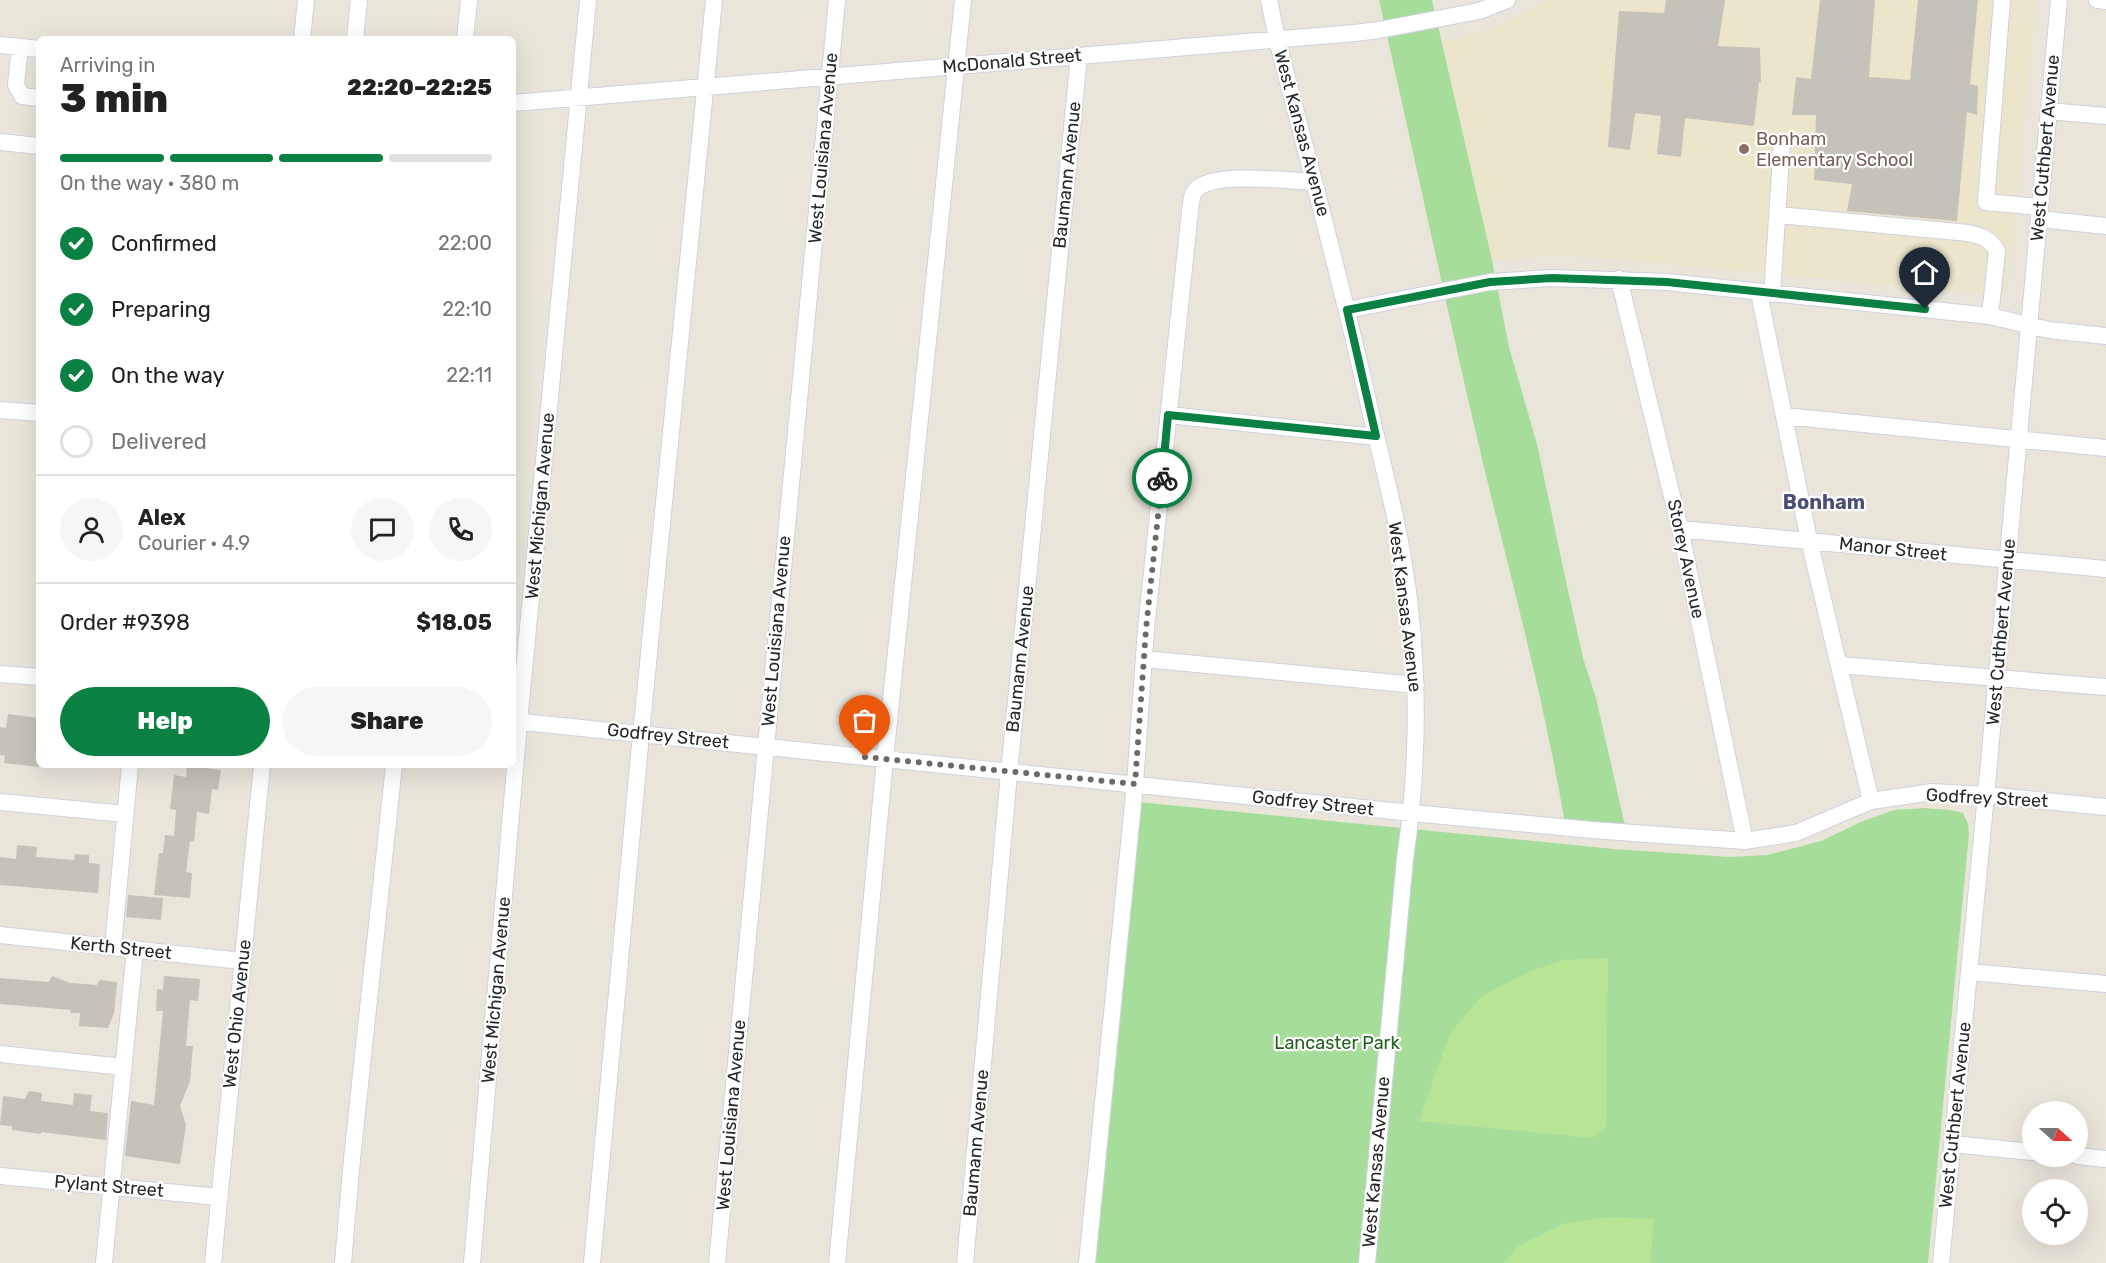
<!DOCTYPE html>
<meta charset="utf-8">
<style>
body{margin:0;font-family:Rubik,sans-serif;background:#f6f6f6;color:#222;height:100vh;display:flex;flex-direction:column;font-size:22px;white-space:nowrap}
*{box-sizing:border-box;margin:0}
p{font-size:20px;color:#767676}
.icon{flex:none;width:33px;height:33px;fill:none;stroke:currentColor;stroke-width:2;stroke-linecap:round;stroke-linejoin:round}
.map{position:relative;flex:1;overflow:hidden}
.drawer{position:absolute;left:36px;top:36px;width:480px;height:732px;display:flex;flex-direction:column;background:#fff;border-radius:9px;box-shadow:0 6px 24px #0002}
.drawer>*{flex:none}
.needle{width:39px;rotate:111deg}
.controls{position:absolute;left:2022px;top:1101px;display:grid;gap:12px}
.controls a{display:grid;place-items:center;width:66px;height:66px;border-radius:50%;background:#fff;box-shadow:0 6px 24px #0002;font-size:30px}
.pin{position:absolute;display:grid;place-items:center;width:51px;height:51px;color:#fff;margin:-62px -26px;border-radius:50% 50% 50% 0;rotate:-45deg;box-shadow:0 0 6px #0007}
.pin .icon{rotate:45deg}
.courier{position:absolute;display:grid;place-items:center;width:60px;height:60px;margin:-30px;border:4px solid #0b8043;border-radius:50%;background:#fff;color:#222;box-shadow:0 2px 8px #0007}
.headline em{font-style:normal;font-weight:800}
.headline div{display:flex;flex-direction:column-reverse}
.headline{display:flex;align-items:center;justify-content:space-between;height:102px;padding:0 24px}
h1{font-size:39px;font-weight:800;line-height:45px}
.bar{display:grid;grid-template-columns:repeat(4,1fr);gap:9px 6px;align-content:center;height:72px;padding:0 24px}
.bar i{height:8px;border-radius:4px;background:#e0e0e0}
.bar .on{background:#0b8043}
.bar p{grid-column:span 4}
.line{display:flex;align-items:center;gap:15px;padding:0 24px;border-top:2px solid #e0e0e0}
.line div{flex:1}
.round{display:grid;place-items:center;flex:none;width:63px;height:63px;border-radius:32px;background:#f6f6f6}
ol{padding:0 24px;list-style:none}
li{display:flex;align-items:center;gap:18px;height:66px}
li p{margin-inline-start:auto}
li .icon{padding:6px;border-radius:50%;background:#0b8043;color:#fff;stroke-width:4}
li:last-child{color:#767676}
li i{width:33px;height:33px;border:3px solid #e0e0e0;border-radius:50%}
.primary-button{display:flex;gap:12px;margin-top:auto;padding:12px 24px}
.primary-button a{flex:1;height:69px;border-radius:36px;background:#0b8043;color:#fff;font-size:24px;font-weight:800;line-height:69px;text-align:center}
.primary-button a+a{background:#f6f6f6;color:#222}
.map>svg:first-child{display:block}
.education{fill:#ebe5cb}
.green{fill:#a7dd9a}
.pitch{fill:#b8e496}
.building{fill:#c5c2ba}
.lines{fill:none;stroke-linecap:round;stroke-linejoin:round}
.minor-casing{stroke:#d0d1e0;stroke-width:18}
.minor{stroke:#fff;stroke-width:16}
.done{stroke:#6c6a67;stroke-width:6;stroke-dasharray:0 10.8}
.route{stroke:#0b8043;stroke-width:8}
.education-dot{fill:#8d6e63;stroke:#fff;stroke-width:2}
.labels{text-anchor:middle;stroke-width:4.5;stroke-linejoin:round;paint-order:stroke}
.street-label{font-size:18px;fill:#282828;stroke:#fff}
.education-label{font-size:18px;fill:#785e54;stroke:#fff;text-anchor:start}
.park-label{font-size:18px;fill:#22601e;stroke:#fff}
.neighbourhood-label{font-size:20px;font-weight:bold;fill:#4c4d76;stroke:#fff}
</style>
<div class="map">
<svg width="2106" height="1263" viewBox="0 0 2106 1263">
<rect width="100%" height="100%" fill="#eae5db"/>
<path class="education" d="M 1545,0 L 2036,0 L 2008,288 L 2001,294 L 1992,295 L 1593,257 L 1546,256 L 1492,260 L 1442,42 L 1497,27 L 1517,17 Z"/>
<path class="green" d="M 1379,0 L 1432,0 L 1492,260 L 1509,347 L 1537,444 L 1567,586 L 1583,658 L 1596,698 L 1626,830 L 1564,827 L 1564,818 C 1542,689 1507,565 1477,438 C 1443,292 1412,146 1379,0 Z
M 1138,802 L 1614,849 L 1730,857 L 1767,855 L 1821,841 L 1863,821 L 1894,810 L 1924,808 L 1950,810 L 1963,813 L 1968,824 L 1969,834 L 1928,1263 L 1094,1263 Z"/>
<path class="pitch" d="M 1608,958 L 1606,1128 L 1592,1138 L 1419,1121 L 1450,1033 L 1483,995 L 1529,972 L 1563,960 Z
M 1609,1217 L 1654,1219 L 1650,1263 L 1504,1263 L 1518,1246 L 1563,1224 Z"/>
<path class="building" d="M 1666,0 L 1725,0 L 1718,46 L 1760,48 L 1761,83 L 1759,82 L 1754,126 L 1685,118 L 1681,157 L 1657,154 L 1661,116 L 1635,113 L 1630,150 L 1608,147 L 1619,11 L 1664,13 Z
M 1820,0 L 1875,0 L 1869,77 L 1910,80 L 1918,0 L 1978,0 L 1970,84 L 1978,86 L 1977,115 L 1967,112 L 1957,221 L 1847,211 L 1852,184 L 1814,180 L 1816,115 L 1792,115 L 1796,77 L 1811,79 Z
M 8,714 L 39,718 L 39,767 L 4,763 L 5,756 L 0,755 L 0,727 L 6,728 Z
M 187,766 L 221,770 L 218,790 L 212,789 L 209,814 L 197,812 L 194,841 L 190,841 L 186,872 L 192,873 L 190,898 L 154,895 L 159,853 L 163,853 L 165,835 L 174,836 L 176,810 L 170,809 L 174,775 L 186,777 Z
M 17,845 L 37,847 L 36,857 L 74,860 L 75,854 L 89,855 L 89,863 L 100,864 L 98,893 L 0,885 L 0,857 L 16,859 Z
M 128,895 L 163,898 L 161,920 L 126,917 Z
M 52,976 L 70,983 L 97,985 L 100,980 L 117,982 L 114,1013 L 108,1028 L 79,1026 L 80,1013 L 70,1013 L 71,1010 L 0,1004 L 0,978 L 49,982 Z
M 164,976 L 200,979 L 198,1001 L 190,1000 L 186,1046 L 193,1046 L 190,1081 L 180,1106 L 186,1125 L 180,1164 L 125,1156 L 131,1101 L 154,1105 L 163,1011 L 156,1011 L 157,989 L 163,990 Z
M 29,1091 L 42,1093 L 41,1101 L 73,1105 L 74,1093 L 92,1095 L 90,1111 L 108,1113 L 106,1140 L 41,1132 L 41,1134 L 12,1130 L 12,1126 L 0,1125 L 3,1096 L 25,1099 Z"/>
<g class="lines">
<defs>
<path id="minor" d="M 1269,0 L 1277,39 C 1308,160 1341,280 1368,401 C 1379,451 1393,501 1402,552 C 1420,655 1420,756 1405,859 L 1367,1263
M 2002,0 L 1986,202 L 2040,207
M 2097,0 L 2106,1
M 302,39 L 306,0
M 355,39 L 359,0
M 465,39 L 469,0
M 0,45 L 20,47 L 16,85 L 22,96 L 39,98
M 20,47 L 39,49
M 513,103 L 1355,33 L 1379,30 L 1479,11 L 1507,0
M 2048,111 L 2106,116
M 0,142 L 39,146
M 1778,215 L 1968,233 C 1982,236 1989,238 1997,251 L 1990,316
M 2039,219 L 2106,226
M 1619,279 L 1680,529 L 1745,841
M 1759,293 L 1809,540 L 1871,801
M 1772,294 L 1782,142
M 1347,310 L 1490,282 L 1552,278 L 1667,282 L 1990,316 L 2049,330 L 2106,336
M 0,410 L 39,413
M 1169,415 L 1376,437
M 1784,416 L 2106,448
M 1680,529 L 2106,569
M 1144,659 L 1416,685
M 1839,665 L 2106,687
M 0,674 L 39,677
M 513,721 L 1412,813 L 1592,830 L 1745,841 L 1796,833 L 1871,801 L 1932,792 L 1986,795 L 2106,807
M 0,802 L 125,814
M 0,935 L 242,961
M 113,947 L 130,765
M 1969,972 L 2106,984
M 0,1054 L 123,1067
M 1952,1144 L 2032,1152
M 2078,1156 L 2106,1159
M 0,1176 L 219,1197
M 104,1263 L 135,950
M 213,1263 L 262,765
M 343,1263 L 352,1159 L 394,765
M 472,1263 L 519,722 L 588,0
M 592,1263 L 641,734 L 714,0
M 717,1263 L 837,0
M 837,1263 L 885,759 L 963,0
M 965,1263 L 1009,773 L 1079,56
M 1087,1263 L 1135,784 L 1146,629 L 1190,211 C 1191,206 1191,196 1194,192 C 1209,170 1288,181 1314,182
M 1941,1263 L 1986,795 L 2059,0"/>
</defs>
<use href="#minor" class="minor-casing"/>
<use href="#minor" class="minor"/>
</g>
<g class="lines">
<path class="done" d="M 865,757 L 1135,784 L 1146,629 L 1162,478"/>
<path class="route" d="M 1162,478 L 1168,415 L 1376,436 L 1347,310 L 1490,282 L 1552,278 L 1667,282 L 1925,309"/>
</g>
<circle class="education-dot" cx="1744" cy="149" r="6"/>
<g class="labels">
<g class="street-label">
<text transform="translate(1012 61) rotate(-5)" y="6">McDonald Street</text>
<text transform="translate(1302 133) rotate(75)" y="6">West Kansas Avenue</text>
<text transform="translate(823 148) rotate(-85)" y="6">West Louisiana Avenue</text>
<text transform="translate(2045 148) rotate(-85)" y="6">West Cuthbert Avenue</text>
<text transform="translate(1067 175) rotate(-84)" y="6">Baumann Avenue</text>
<text transform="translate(540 506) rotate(-85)" y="6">West Michigan Avenue</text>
<text transform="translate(1893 549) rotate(6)" y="6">Manor Street</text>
<text transform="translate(1686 559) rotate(78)" y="6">Storey Avenue</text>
<text transform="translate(1405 607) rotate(83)" y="6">West Kansas Avenue</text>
<text transform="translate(776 631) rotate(-85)" y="6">West Louisiana Avenue</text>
<text transform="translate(2001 632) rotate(-85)" y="6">West Cuthbert Avenue</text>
<text transform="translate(1020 659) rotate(-84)" y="6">Baumann Avenue</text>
<text transform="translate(668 736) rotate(6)" y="6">Godfrey Street</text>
<text transform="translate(1987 798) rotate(3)" y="6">Godfrey Street</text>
<text transform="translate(1313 803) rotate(6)" y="6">Godfrey Street</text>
<text transform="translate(121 948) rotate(6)" y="6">Kerth Street</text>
<text transform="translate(496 990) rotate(-85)" y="6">West Michigan Avenue</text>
<text transform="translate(237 1014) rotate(-84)" y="6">West Ohio Avenue</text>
<text transform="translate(731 1115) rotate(-85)" y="6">West Louisiana Avenue</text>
<text transform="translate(1955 1115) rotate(-84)" y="6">West Cuthbert Avenue</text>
<text transform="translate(976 1143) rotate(-85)" y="6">Baumann Avenue</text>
<text transform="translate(1376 1162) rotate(-85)" y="6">West Kansas Avenue</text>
<text transform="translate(109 1186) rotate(5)" y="6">Pylant Street</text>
</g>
<g class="education-label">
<text x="1756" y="145">Bonham<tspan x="1756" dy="21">Elementary School</tspan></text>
</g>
<g class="park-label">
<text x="1337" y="1049">Lancaster Park</text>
</g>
<g class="neighbourhood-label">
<text x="1824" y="509">Bonham</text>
</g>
</g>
</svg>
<div class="controls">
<a><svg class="needle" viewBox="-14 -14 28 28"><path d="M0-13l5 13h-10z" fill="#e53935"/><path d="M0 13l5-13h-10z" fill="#767676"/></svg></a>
<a><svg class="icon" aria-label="locate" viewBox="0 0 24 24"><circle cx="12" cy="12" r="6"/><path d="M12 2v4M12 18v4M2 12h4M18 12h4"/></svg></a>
</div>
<div class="pin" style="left:865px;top:757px;background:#ea580c"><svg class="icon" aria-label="bag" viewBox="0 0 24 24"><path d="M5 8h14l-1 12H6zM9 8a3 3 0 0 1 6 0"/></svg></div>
<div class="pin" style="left:1925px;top:309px;background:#1f2937"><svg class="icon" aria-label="home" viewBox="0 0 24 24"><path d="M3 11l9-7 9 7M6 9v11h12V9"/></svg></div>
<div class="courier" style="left:1162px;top:478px"><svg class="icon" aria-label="bike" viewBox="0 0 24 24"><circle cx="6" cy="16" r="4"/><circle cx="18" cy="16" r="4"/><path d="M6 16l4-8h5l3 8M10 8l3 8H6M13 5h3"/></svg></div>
<section class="drawer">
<div class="headline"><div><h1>3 min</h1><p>Arriving in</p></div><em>22:20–22:25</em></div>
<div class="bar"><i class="on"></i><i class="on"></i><i class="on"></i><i></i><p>On the way · 380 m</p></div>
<ol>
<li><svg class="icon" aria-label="check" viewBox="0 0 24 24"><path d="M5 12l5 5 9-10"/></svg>Confirmed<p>22:00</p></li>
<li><svg class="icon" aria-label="check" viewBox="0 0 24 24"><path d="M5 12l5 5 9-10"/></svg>Preparing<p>22:10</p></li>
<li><svg class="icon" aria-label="check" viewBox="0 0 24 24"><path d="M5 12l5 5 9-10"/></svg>On the way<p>22:11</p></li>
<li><i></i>Delivered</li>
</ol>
<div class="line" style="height:108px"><a class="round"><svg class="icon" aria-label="person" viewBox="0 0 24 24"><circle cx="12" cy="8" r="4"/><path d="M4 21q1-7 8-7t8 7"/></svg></a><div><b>Alex</b><p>Courier · 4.9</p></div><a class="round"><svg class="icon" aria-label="chat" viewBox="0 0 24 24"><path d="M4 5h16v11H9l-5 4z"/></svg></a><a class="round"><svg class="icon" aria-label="phone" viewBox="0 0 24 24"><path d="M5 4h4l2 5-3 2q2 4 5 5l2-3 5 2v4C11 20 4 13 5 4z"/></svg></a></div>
<div class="line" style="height:78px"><div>Order #9398</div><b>$18.05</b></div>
<div class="primary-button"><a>Help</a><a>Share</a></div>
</section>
</div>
